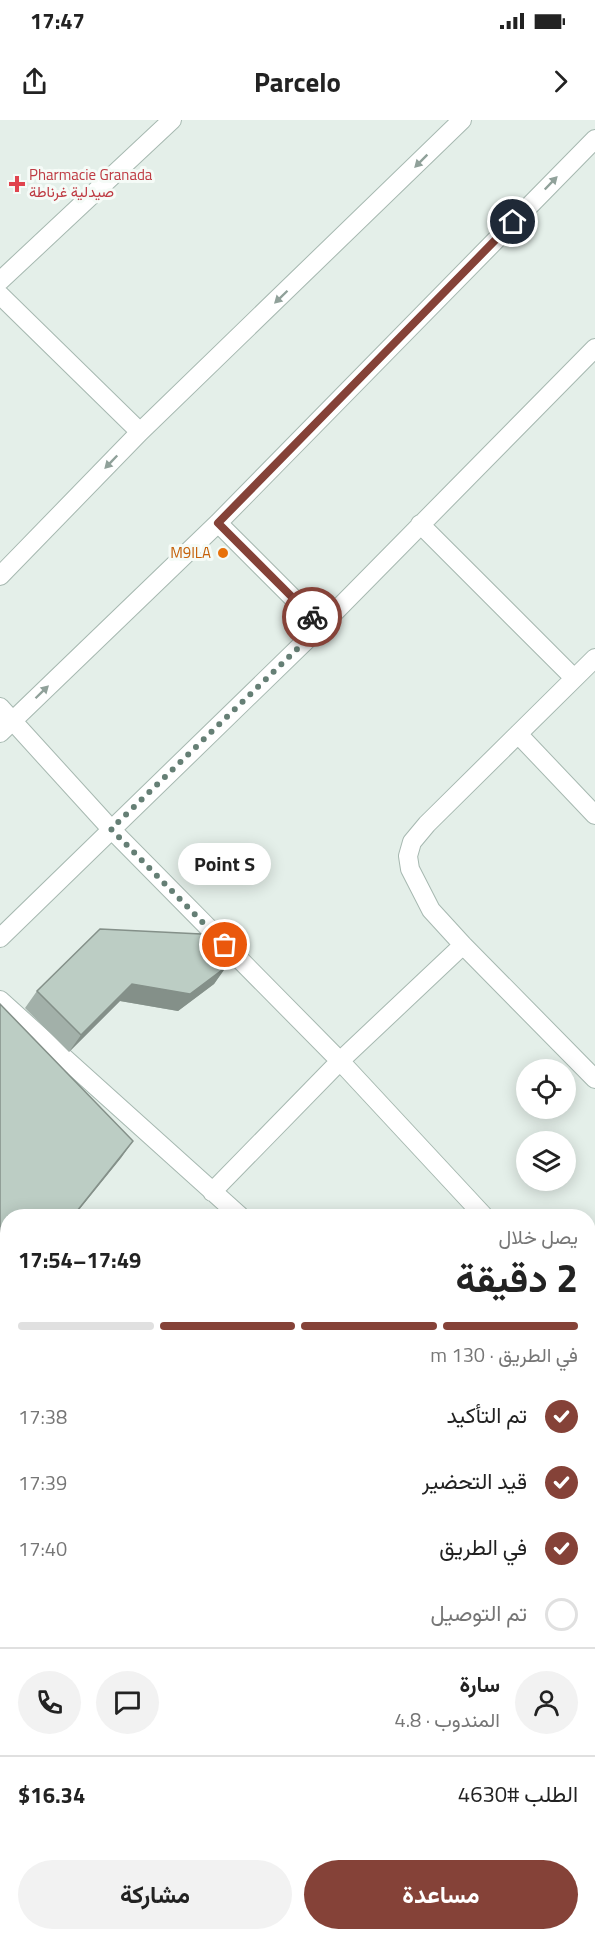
<!DOCTYPE html>
<html lang="ar">
<meta charset="utf-8">
<style>
body{margin:0;font-family:"Titillium Web",Vazirmatn,sans-serif;background:#f2f2f2;color:#222;direction:rtl;height:100vh;display:flex;flex-direction:column;font-size:22px;white-space:nowrap}
*{box-sizing:border-box;margin:0}
p{font-size:20px;color:#767676}
.icon{flex:none;width:33px;height:33px;fill:none;stroke:currentColor;stroke-width:2;stroke-linecap:round;stroke-linejoin:round}
.map{position:relative;flex:1;overflow:hidden;direction:ltr}
.details{position:absolute;left:0px;top:1089px;width:596px;height:732px;display:flex;flex-direction:column;background:#fff;border-radius:24px 24px 0 0;box-shadow:0 3px 15px #0003;direction:rtl}
.details>*{flex:none}
.buttons{position:absolute;left:516px;top:939px;display:grid;gap:12px}
.buttons a{display:grid;place-items:center;width:60px;height:60px;border-radius:50%;background:#fff;box-shadow:0 3px 15px #0003;font-size:30px}
.pin{position:absolute;display:grid;place-items:center;width:51px;height:51px;color:#fff;margin:-26px;border:3px solid #fff;border-radius:50%;box-shadow:0 2px 6px #0007}
.courier{position:absolute;display:grid;place-items:center;width:60px;height:60px;margin:-30px;border:4px solid #854238;border-radius:50%;background:#fff;color:#222;box-shadow:0 2px 8px #0007}
.bubble{position:absolute;height:42px;border-radius:21px;background:#fff;box-shadow:0 3px 15px #0003;font-size:20px;font-weight:700;line-height:42px;text-align:center;direction:rtl}
.summary em{font-style:normal;font-weight:700}
.summary div{display:flex;flex-direction:column-reverse}
.summary{display:flex;align-items:center;justify-content:space-between;height:102px;padding:0 18px}
h1{font-size:39px;font-weight:700;line-height:45px}
.bar{display:grid;grid-template-columns:repeat(4,1fr);gap:9px 6px;align-content:center;height:72px;padding:0 18px}
.bar i{height:8px;border-radius:4px;background:#e0e0e0}
.bar .selected{background:#854238}
.bar p{grid-column:span 4}
.line{display:flex;align-items:center;gap:15px;padding:0 18px;border-top:2px solid #e0e0e0}
.line div{flex:1}
.round{display:grid;place-items:center;flex:none;width:63px;height:63px;border-radius:32px;background:#f2f2f2}
ol{padding:0 18px;list-style:none}
li{display:flex;align-items:center;gap:18px;height:66px}
li p{margin-inline-start:auto}
li .icon{padding:6px;border-radius:50%;background:#854238;color:#fff;stroke-width:4}
li:last-child{color:#767676}
li i{width:33px;height:33px;border:3px solid #e0e0e0;border-radius:50%}
.primary-button{display:flex;gap:12px;margin-top:auto;padding:12px 18px}
.primary-button a{flex:1;height:69px;border-radius:36px;background:#854238;color:#fff;font-size:24px;font-weight:700;line-height:69px;text-align:center}
.primary-button a+a{background:#f2f2f2;color:#222}
.status{display:flex;justify-content:space-between;align-items:center;height:42px;padding:0 30px;background:#fff;direction:ltr}
.status svg{height:16px;fill:currentColor}
header{display:flex;justify-content:space-between;align-items:center;height:78px;padding:0 18px;background:#fff;font-size:27px;font-weight:700}
.map>svg:first-child{display:block}
.lines{fill:none;stroke-linecap:round;stroke-linejoin:round}
.minor-casing{stroke:#a6b8b0;stroke-width:20}
.minor{stroke:#fff;stroke-width:18}
.wall{fill:#a2b0a9}
.shaded-wall{fill:#849089}
.building{fill:#bccdc4;stroke:#849089;stroke-width:1.5}
.oneway{fill:#90a19a}
.done{stroke:#657f75;stroke-width:6;stroke-dasharray:0 10.8}
.route{stroke:#854238;stroke-width:8}
.health-dot{fill:#e0444e;stroke:#f5fbf7;stroke-width:2}
.food-dot{fill:#e8710a;stroke:#f5fbf7;stroke-width:2}
.labels{text-anchor:middle;stroke-width:6;stroke-linejoin:round;paint-order:stroke}
.health-label{font-size:15px;fill:#be3a42;stroke:#f5fbf7;text-anchor:start}
.food-label{font-size:15px;fill:#c56008;stroke:#f5fbf7;text-anchor:end}
</style>
<div class="status"><b>17:47</b><svg viewBox="0 0 49 12"><path d="M0 12V9h3v3zM5 12V6h3v6zM10 12V3h3v9zM15 12V0h3v12zM26 1h20v11H26zM47 4h2v5h-2z"/></svg></div>
<header><svg class="icon" aria-label="forward" viewBox="0 0 24 24"><path d="M9 5l7 7-7 7"/></svg>Parcelo<svg class="icon" aria-label="share" viewBox="0 0 24 24"><path d="M12 15V3M7 8l5-5 5 5M5 13v7h14v-7"/></svg></header>
<div class="map">
<svg width="595" height="1821" viewBox="0 0 595 1821">
<rect width="100%" height="100%" fill="#e4efe9"/>
<g class="lines">
<defs>
<path id="minor" d="M 0,161 L 172,0
M 0,175 L 140,312
M 218,403 L 321,506
M 420,404 L 574,558
M 0,456 L 140,312 L 462,0
M 595,538 L 427,704 L 412,722 L 408,736 L 410,749 L 431,790 L 463,825 L 595,959
M 0,587 L 111,709 L 340,941 L 484,1096
M 0,613 L 218,403 L 595,19
M 518,614 L 595,695
M 0,818 L 321,506 L 595,228
M 0,880 L 240,1096
M 212,1072 L 340,941 L 463,825
M 588,1209 L 595,1216
M 0,1306 L 8,1299
M 588,1315 L 595,1309
M 0,1445 L 8,1453
M 0,1610 L 8,1602
M 0,1681 L 8,1688
M 588,1780 L 595,1788
M 136,1814 L 143,1821
M 356,1814 L 363,1821
M 14,1821 L 22,1814
M 587,1821 L 595,1813"/>
</defs>
<use href="#minor" class="minor-casing"/>
<use href="#minor" class="minor"/>
</g>
<path class="wall" d="M 226,847 L 214,864 L 178,891 L 120,881 L 69,932 L 25,888 L 37,871 Z"/>
<path class="shaded-wall" d="M 226,847 L 214,864 L 178,891 L 120,881 L 69,932 L 81,915 L 132,864 Z
M 133,1021 L 121,1038 L 74,1096 L 73,1096 Z"/>
<path class="building" d="M 100,809 L 201,814 L 226,847 L 190,874 L 132,864 L 81,915 L 37,871 Z
M 0,884 L 133,1021 L 73,1096 L 8,1096 L 8,1179 L 0,1188 Z"/>
<defs><path id="oneway-solid" d="M-6-.8H1V-3.2L6.5 0L1 3.2V.8H-6Z" transform="scale(1.5)"/></defs>
<g class="oneway">
<use href="#oneway-solid" transform="translate(421 41) rotate(135)"/>
<use href="#oneway-solid" transform="translate(551 63) rotate(-46)"/>
<use href="#oneway-solid" transform="translate(281 177) rotate(136)"/>
<use href="#oneway-solid" transform="translate(111 342) rotate(134)"/>
<use href="#oneway-solid" transform="translate(42 572) rotate(-44)"/>
</g>
<g class="lines">
<path class="done" d="M 225,825 L 111,709 L 321,506 L 312,497"/>
<path class="route" d="M 312,497 L 218,403 L 513,102"/>
</g>
<path class="health-dot" d="M14 55h6v6h6v6h-6v6h-6v-6h-6v-6h6z"/>
<circle class="food-dot" cx="223" cy="433" r="6"/>
<g class="labels">
<g class="health-label">
<text x="29" y="60">Pharmacie Granada<tspan x="29" dy="17">صيدلية غرناطة</tspan></text>
</g>
<g class="food-label">
<text x="211" y="438">M9ILA</text>
</g>
</g>
</svg>
<div class="buttons">
<a><svg class="icon" aria-label="locate" viewBox="0 0 24 24"><circle cx="12" cy="12" r="6"/><path d="M12 2v4M12 18v4M2 12h4M18 12h4"/></svg></a>
<a><svg class="icon" aria-label="layers" viewBox="0 0 24 24"><path d="M12 4l9 5-9 5-9-5zM3 14l9 5 9-5"/></svg></a>
</div>
<div class="pin" style="left:225px;top:825px;background:#ea580c"><svg class="icon" aria-label="bag" viewBox="0 0 24 24"><path d="M5 8h14l-1 12H6zM9 8a3 3 0 0 1 6 0"/></svg></div>
<div class="pin" style="left:513px;top:102px;background:#1f2937"><svg class="icon" aria-label="home" viewBox="0 0 24 24"><path d="M3 11l9-7 9 7M6 9v11h12V9"/></svg></div>
<div class="courier" style="left:312px;top:497px"><svg class="icon" aria-label="bike" viewBox="0 0 24 24"><circle cx="6" cy="16" r="4"/><circle cx="18" cy="16" r="4"/><path d="M6 16l4-8h5l3 8M10 8l3 8H6M13 5h3"/></svg></div>
<div class="bubble" style="left:178px;top:723px;width:93px">Point S</div>
<section class="details">
<div class="summary"><div><h1>2 دقيقة</h1><p>يصل خلال</p></div><em>17:49–17:54</em></div>
<div class="bar"><i class="selected"></i><i class="selected"></i><i class="selected"></i><i></i><p>في الطريق · 130 m</p></div>
<ol>
<li><svg class="icon" aria-label="check" viewBox="0 0 24 24"><path d="M5 12l5 5 9-10"/></svg>تم التأكيد<p>17:38</p></li>
<li><svg class="icon" aria-label="check" viewBox="0 0 24 24"><path d="M5 12l5 5 9-10"/></svg>قيد التحضير<p>17:39</p></li>
<li><svg class="icon" aria-label="check" viewBox="0 0 24 24"><path d="M5 12l5 5 9-10"/></svg>في الطريق<p>17:40</p></li>
<li><i></i>تم التوصيل</li>
</ol>
<div class="line" style="height:108px"><a class="round"><svg class="icon" aria-label="person" viewBox="0 0 24 24"><circle cx="12" cy="8" r="4"/><path d="M4 21q1-7 8-7t8 7"/></svg></a><div><b>سارة</b><p>المندوب · 4.8</p></div><a class="round"><svg class="icon" aria-label="chat" viewBox="0 0 24 24"><path d="M4 5h16v11H9l-5 4z"/></svg></a><a class="round"><svg class="icon" aria-label="phone" viewBox="0 0 24 24"><path d="M5 4h4l2 5-3 2q2 4 5 5l2-3 5 2v4C11 20 4 13 5 4z"/></svg></a></div>
<div class="line" style="height:78px"><div>الطلب #4630</div><b>$16.34</b></div>
<div class="primary-button"><a>مساعدة</a><a>مشاركة</a></div>
</section>
</div>
